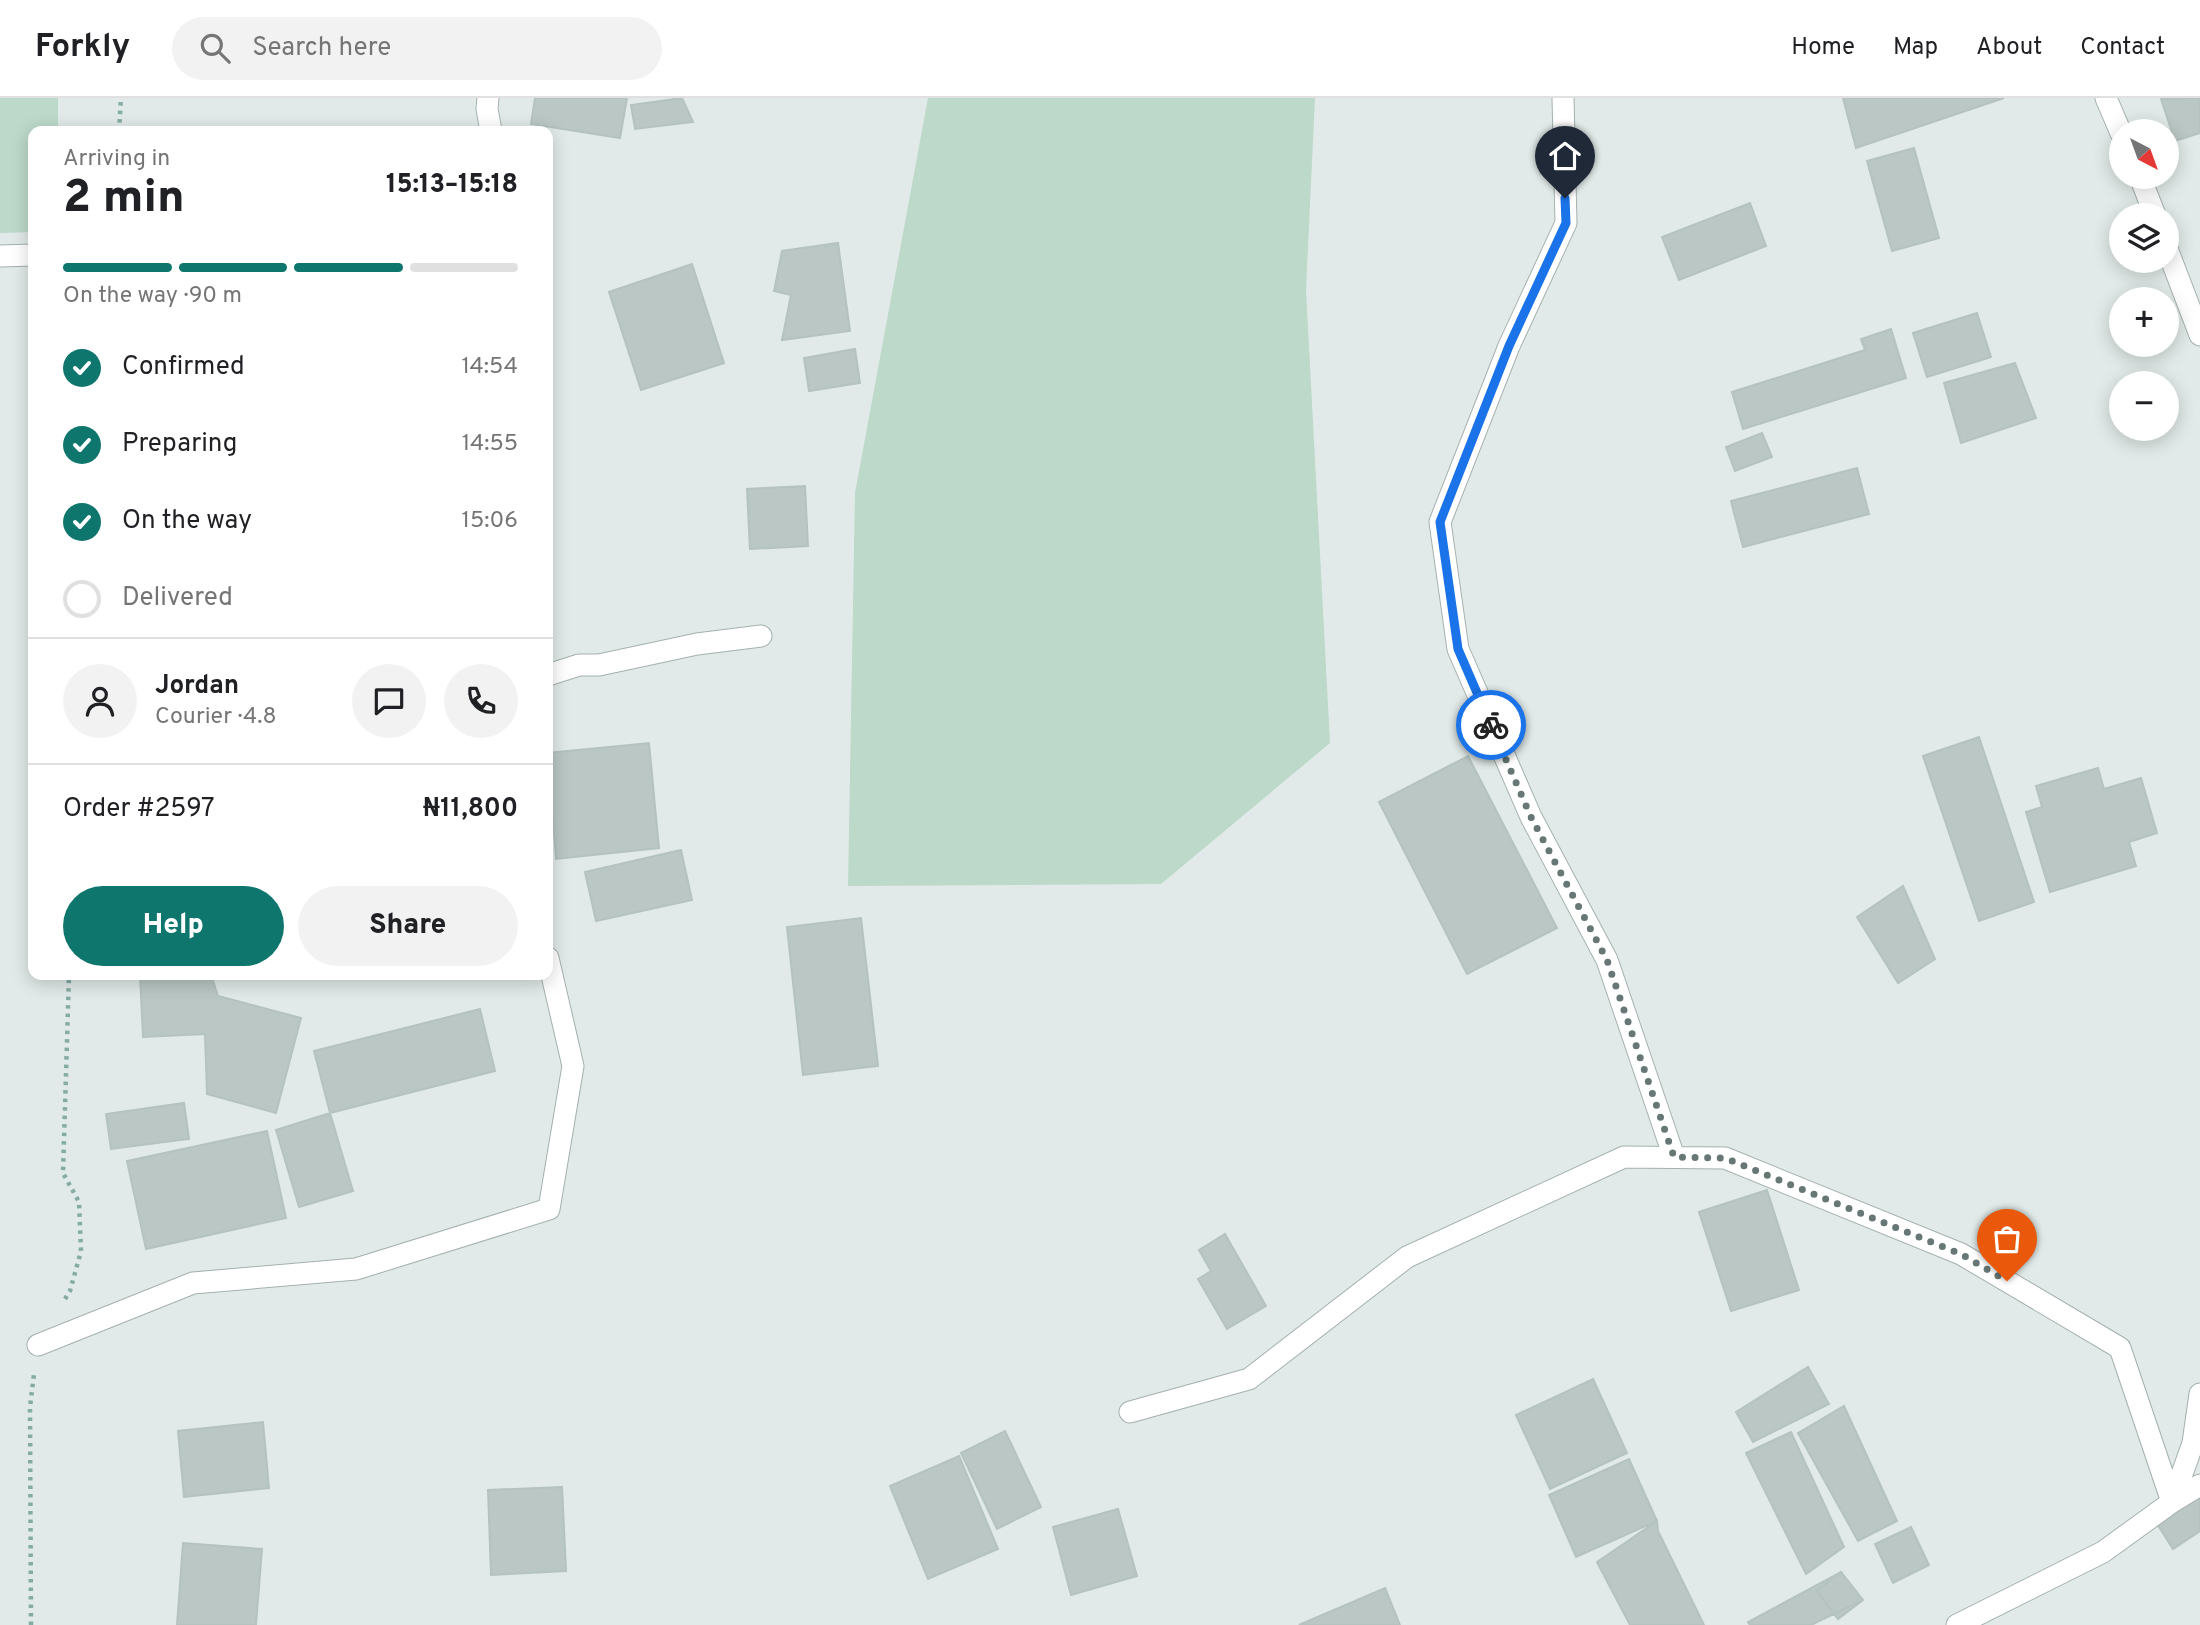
<!DOCTYPE html>
<meta charset="utf-8">
<style>
body{margin:0;font-family:Overpass,sans-serif;background:#f2f2f2;color:#202124;height:100vh;display:flex;flex-direction:column;font-size:26px;white-space:nowrap}
*{box-sizing:border-box;margin:0}
p{font-size:23px;color:#757577}
.icon{flex:none;width:38px;height:38px;fill:none;stroke:currentColor;stroke-width:2;stroke-linecap:round;stroke-linejoin:round}
.map{position:relative;flex:1;overflow:hidden}
.side{position:absolute;left:28px;top:28px;width:525px;height:854px;display:flex;flex-direction:column;background:#fff;border-radius:14px;box-shadow:0 4px 18px #0003}
.side>*{flex:none}
.needle{width:46px;rotate:139deg}
.tools{position:absolute;left:2109px;top:21px;display:grid;gap:14px}
.tools a{display:grid;place-items:center;width:70px;height:70px;border-radius:50%;background:#fff;box-shadow:0 4px 18px #0003;font-size:35px}
.pin{position:absolute;display:grid;place-items:center;width:60px;height:60px;color:#fff;margin:-72px -30px;border-radius:50% 50% 50% 0;rotate:-45deg;box-shadow:0 0 7px #0007}
.pin .icon{rotate:45deg}
.courier{position:absolute;display:grid;place-items:center;width:70px;height:70px;margin:-35px;border:5px solid #1a73e8;border-radius:50%;background:#fff;color:#222;box-shadow:0 2px 9px #0007}
.summary em{font-style:normal;font-weight:800}
.summary div{display:flex;flex-direction:column-reverse}
.summary{display:flex;align-items:center;justify-content:space-between;height:119px;padding:0 35px}
h1{font-size:46px;font-weight:800;line-height:52px}
.bar{display:grid;grid-template-columns:repeat(4,1fr);gap:10px 7px;align-content:center;height:84px;padding:0 35px}
.bar i{height:9px;border-radius:5px;background:#e0e0e0}
.bar .active{background:#0f766e}
.bar p{grid-column:span 4}
.line{display:flex;align-items:center;gap:18px;padding:0 35px;border-top:2px solid #e0e0e0}
.line div{flex:1}
.round{display:grid;place-items:center;flex:none;width:74px;height:74px;border-radius:37px;background:#f2f2f2}
ol{padding:0 35px;list-style:none}
li{display:flex;align-items:center;gap:21px;height:77px}
li p{margin-inline-start:auto}
li .icon{padding:7px;border-radius:50%;background:#0f766e;color:#fff;stroke-width:4}
li:last-child{color:#757577}
li i{width:38px;height:38px;border:4px solid #e0e0e0;border-radius:50%}
.primary-button{display:flex;gap:14px;margin-top:auto;padding:14px 35px}
.primary-button a{flex:1;height:80px;border-radius:42px;background:#0f766e;color:#fff;font-size:28px;font-weight:800;line-height:80px;text-align:center}
.primary-button a+a{background:#f2f2f2;color:#202124}
header{display:flex;align-items:center;gap:42px;box-sizing:border-box;height:98px;padding:0 35px;background:#fff;border-bottom:2px solid #e0e0e0}
header strong{font-size:33px}
nav{display:flex;gap:38px;margin-inline-start:auto;font-size:24px}
.search{width:490px;height:63px;background:#f2f2f2;display:flex;align-items:center;gap:18px;box-sizing:border-box;padding:0 24px;border-radius:38px;color:#757577;font-size:26px}
.map>svg:first-child{display:block}
.green{fill:#bcd9c9}
.building{fill:#bac7c4;stroke:#b4c3bf;stroke-width:2}
.lines{fill:none;stroke-linecap:round;stroke-linejoin:round}
.minor-casing{stroke:#a4b1af;stroke-width:23}
.path{stroke:#85aba5;stroke-width:4.5;stroke-dasharray:3.5 5;stroke-linecap:butt}
.minor{stroke:#fff;stroke-width:21}
.done{stroke:#667775;stroke-width:7;stroke-dasharray:0 12.6}
.route{stroke:#1a73e8;stroke-width:9}
</style>
<header>
<strong>Forkly</strong>
<div class="search"><svg class="icon" aria-label="search" viewBox="0 0 24 24"><circle cx="10" cy="10" r="6"/><path d="M15 15l6 6"/></svg>Search here</div>
<nav><a>Home</a><a>Map</a><a>About</a><a>Contact</a></nav>
</header>
<div class="map">
<svg width="2200" height="1527" viewBox="0 0 2200 1527">
<rect width="100%" height="100%" fill="#e1eae8"/>
<path class="green" d="M 0,0 L 58,0 L 58,33 L 33,33 L 33,134 L 0,135 Z
M 928,0 L 1315,0 L 1306,192 L 1330,645 L 1161,786 L 848,788 L 855,395 Z"/>
<path class="building" d="M 535,0 L 627,0 L 620,40 L 531,26 Z
M 682,0 L 693,24 L 635,31 L 631,7 Z
M 1843,0 L 2004,0 L 1856,50 Z
M 2200,0 L 2200,35 L 2175,43 L 2161,1 Z
M 1914,50 L 1939,140 L 1892,153 L 1867,63 Z
M 1750,105 L 1766,148 L 1679,182 L 1662,139 Z
M 838,145 L 850,233 L 782,242 L 791,197 L 774,193 L 782,153 Z
M 692,166 L 724,265 L 641,292 L 609,194 Z
M 1977,215 L 1991,259 L 1927,279 L 1913,235 Z
M 1891,231 L 1906,280 L 1743,331 L 1732,294 L 1865,252 L 1861,241 Z
M 855,251 L 860,285 L 809,293 L 804,260 Z
M 2015,265 L 2036,320 L 1961,345 L 1944,285 Z
M 1762,335 L 1772,359 L 1735,373 L 1726,349 Z
M 1857,370 L 1869,416 L 1743,449 L 1731,403 Z
M 805,388 L 808,448 L 750,451 L 747,391 Z
M 1979,639 L 2034,804 L 1979,823 L 1923,658 Z
M 649,645 L 659,750 L 556,761 L 548,655 Z
M 1468,658 L 1557,830 L 1467,876 L 1379,704 Z
M 2098,670 L 2104,691 L 2141,680 L 2157,735 L 2129,744 L 2136,768 L 2050,794 L 2026,714 L 2042,709 L 2036,688 Z
M 681,752 L 692,802 L 596,823 L 585,774 Z
M 1903,788 L 1935,861 L 1898,885 L 1857,819 Z
M 861,820 L 878,968 L 803,977 L 787,829 Z
M 140,877 L 211,877 L 218,898 L 301,920 L 276,1015 L 207,996 L 205,936 L 143,939 Z
M 480,911 L 495,973 L 330,1015 L 314,953 Z
M 184,1005 L 189,1041 L 111,1051 L 106,1016 Z
M 330,1015 L 353,1093 L 299,1109 L 276,1032 Z
M 267,1033 L 286,1120 L 146,1151 L 127,1063 Z
M 1767,1092 L 1799,1192 L 1731,1213 L 1699,1114 Z
M 1225,1136 L 1266,1208 L 1227,1231 L 1198,1181 L 1211,1173 L 1199,1152 Z
M 1808,1269 L 1829,1306 L 1753,1344 L 1736,1314 Z
M 1593,1281 L 1627,1355 L 1550,1391 L 1516,1317 Z
M 1844,1308 L 1897,1423 L 1858,1443 L 1798,1335 Z
M 263,1324 L 269,1390 L 184,1399 L 178,1333 Z
M 1005,1333 L 1041,1409 L 997,1431 L 961,1355 Z
M 1791,1334 L 1844,1449 L 1806,1476 L 1746,1355 Z
M 959,1358 L 998,1451 L 928,1481 L 890,1388 Z
M 1629,1361 L 1657,1423 L 1576,1459 L 1549,1397 Z
M 562,1389 L 566,1473 L 491,1477 L 488,1392 Z
M 2200,1392 L 2200,1433 L 2173,1451 L 2152,1418 Z
M 1118,1411 L 1137,1478 L 1071,1497 L 1053,1429 Z
M 1657,1423 L 1658,1433 L 1704,1527 L 1630,1527 L 1597,1464 Z
M 1911,1429 L 1929,1467 L 1893,1485 L 1875,1446 Z
M 183,1445 L 262,1451 L 256,1527 L 177,1527 Z
M 1841,1474 L 1863,1502 L 1838,1521 L 1817,1493 Z
M 1841,1474 L 1863,1502 L 1811,1527 L 1750,1527 L 1748,1524 Z
M 1385,1490 L 1400,1527 L 1299,1527 Z"/>
<g class="lines">
<defs>
<path id="minor" d="M 488,0 L 487,11 L 491,33
M 1563,0 L 1566,125 L 1509,248 L 1440,424 L 1458,551 L 1531,719 L 1607,862 L 1674,1059
M 2106,0 L 2121,35
M 2140,79 L 2155,117
M 2166,148 L 2200,237
M 0,158 L 33,157
M 548,577 L 579,567 L 599,567 L 697,546 L 761,538
M 38,1247 L 193,1185 L 356,1171 L 549,1111 L 573,968 L 548,860
M 1130,1314 L 1249,1281 L 1407,1159 L 1624,1059 L 1725,1060 L 1961,1156 L 2120,1250 L 2172,1404 L 2200,1387
M 1957,1527 L 2103,1454 L 2172,1404 L 2193,1345 L 2200,1296"/>
</defs>
<use href="#minor" class="minor-casing"/>
<path class="path" d="M 119,33 L 121,0
M 65,1201 L 70,1193 L 81,1153 L 79,1104 L 63,1075 L 69,877
M 31,1527 L 30,1309 L 34,1276"/>
<use href="#minor" class="minor"/>
</g>
<g class="lines">
<path class="done" d="M 1491,627 L 1531,719 L 1607,862 L 1674,1059 L 1725,1060 L 1961,1156 L 2007,1183"/>
<path class="route" d="M 1491,627 L 1458,551 L 1440,424 L 1509,248 L 1566,125 L 1565,100"/>
</g>
</svg>
<div class="tools">
<a><svg class="needle" viewBox="-14 -14 28 28"><path d="M0-13l5 13h-10z" fill="#e53935"/><path d="M0 13l5-13h-10z" fill="#757577"/></svg></a>
<a><svg class="icon" aria-label="layers" viewBox="0 0 24 24"><path d="M12 4l9 5-9 5-9-5zM3 14l9 5 9-5"/></svg></a>
<a>+</a>
<a>−</a>
</div>
<div class="pin" style="left:2007px;top:1183px;background:#ea580c"><svg class="icon" aria-label="bag" viewBox="0 0 24 24"><path d="M5 8h14l-1 12H6zM9 8a3 3 0 0 1 6 0"/></svg></div>
<div class="pin" style="left:1565px;top:100px;background:#1f2937"><svg class="icon" aria-label="home" viewBox="0 0 24 24"><path d="M3 11l9-7 9 7M6 9v11h12V9"/></svg></div>
<div class="courier" style="left:1491px;top:627px"><svg class="icon" aria-label="bike" viewBox="0 0 24 24"><circle cx="6" cy="16" r="4"/><circle cx="18" cy="16" r="4"/><path d="M6 16l4-8h5l3 8M10 8l3 8H6M13 5h3"/></svg></div>
<section class="side">
<div class="summary"><div><h1>2 min</h1><p>Arriving in</p></div><em>15:13–15:18</em></div>
<div class="bar"><i class="active"></i><i class="active"></i><i class="active"></i><i></i><p>On the way · 90 m</p></div>
<ol>
<li><svg class="icon" aria-label="check" viewBox="0 0 24 24"><path d="M5 12l5 5 9-10"/></svg>Confirmed<p>14:54</p></li>
<li><svg class="icon" aria-label="check" viewBox="0 0 24 24"><path d="M5 12l5 5 9-10"/></svg>Preparing<p>14:55</p></li>
<li><svg class="icon" aria-label="check" viewBox="0 0 24 24"><path d="M5 12l5 5 9-10"/></svg>On the way<p>15:06</p></li>
<li><i></i>Delivered</li>
</ol>
<div class="line" style="height:126px"><a class="round"><svg class="icon" aria-label="person" viewBox="0 0 24 24"><circle cx="12" cy="8" r="4"/><path d="M4 21q1-7 8-7t8 7"/></svg></a><div><b>Jordan</b><p>Courier · 4.8</p></div><a class="round"><svg class="icon" aria-label="chat" viewBox="0 0 24 24"><path d="M4 5h16v11H9l-5 4z"/></svg></a><a class="round"><svg class="icon" aria-label="phone" viewBox="0 0 24 24"><path d="M5 4h4l2 5-3 2q2 4 5 5l2-3 5 2v4C11 20 4 13 5 4z"/></svg></a></div>
<div class="line" style="height:91px"><div>Order #2597</div><b>₦11,800</b></div>
<div class="primary-button"><a>Help</a><a>Share</a></div>
</section>
</div>
